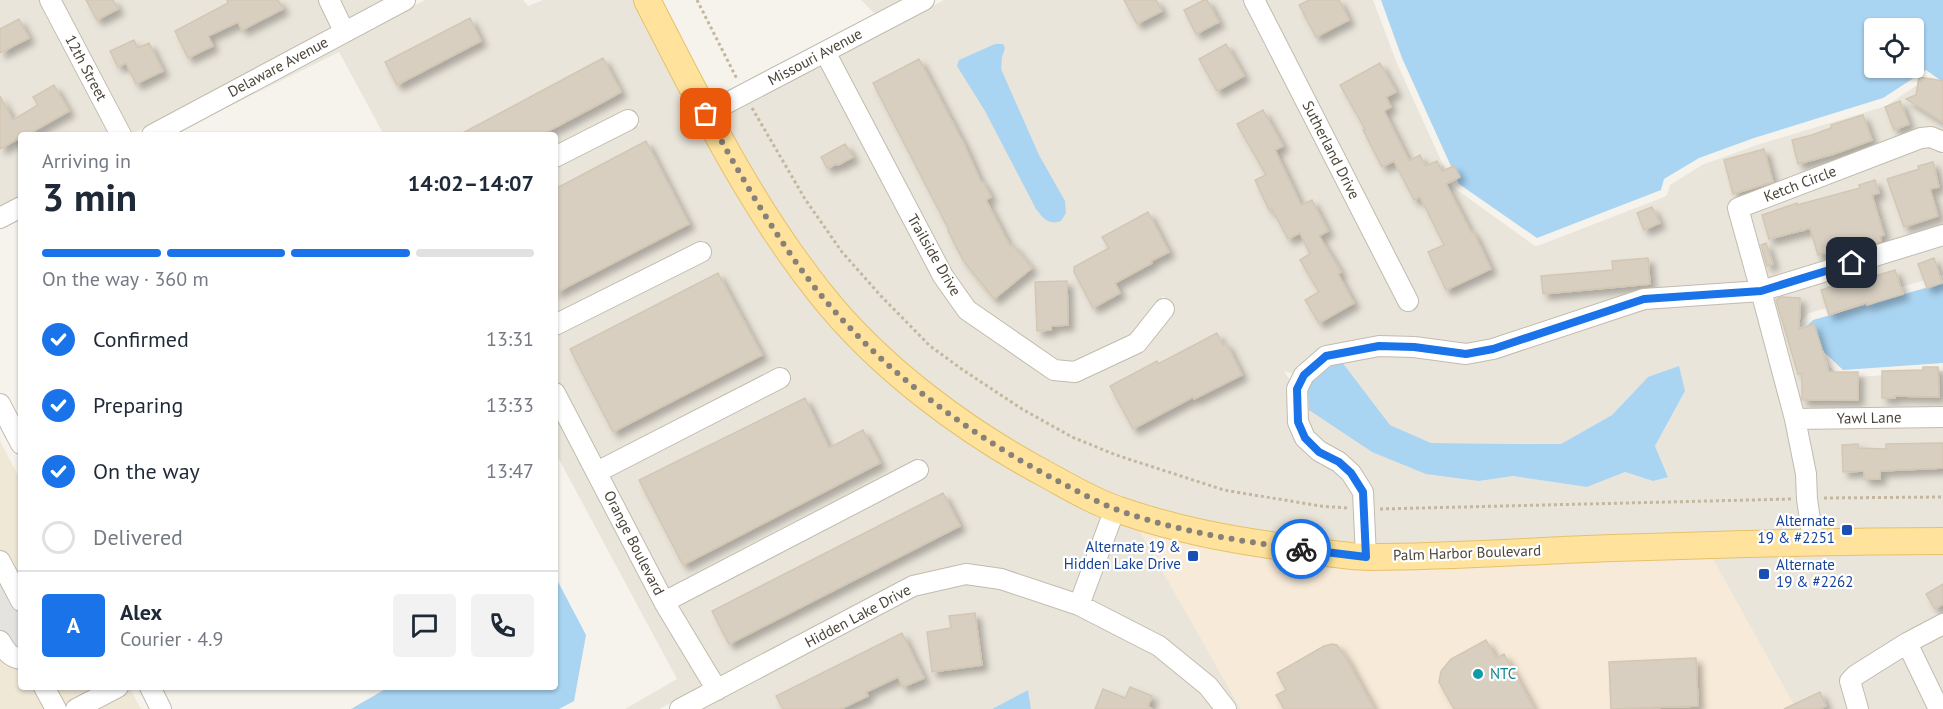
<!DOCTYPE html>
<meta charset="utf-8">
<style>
body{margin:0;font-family:"PT Sans",sans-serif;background:#f2f2f3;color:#1f2937;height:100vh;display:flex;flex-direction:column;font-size:22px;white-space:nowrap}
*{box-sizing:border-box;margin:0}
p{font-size:20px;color:#747a83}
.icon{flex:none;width:33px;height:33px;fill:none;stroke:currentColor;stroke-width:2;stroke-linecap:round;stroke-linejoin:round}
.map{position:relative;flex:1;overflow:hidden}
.side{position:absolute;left:18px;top:132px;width:540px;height:558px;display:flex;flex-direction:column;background:#fff;border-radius:6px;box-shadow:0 2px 4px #0004}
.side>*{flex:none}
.fabs{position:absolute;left:1864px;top:18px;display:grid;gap:12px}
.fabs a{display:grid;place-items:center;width:60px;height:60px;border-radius:6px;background:#fff;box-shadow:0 2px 4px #0004;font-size:30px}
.pin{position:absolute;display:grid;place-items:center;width:51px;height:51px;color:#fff;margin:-26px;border-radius:12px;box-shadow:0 3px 9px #0006}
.courier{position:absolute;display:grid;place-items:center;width:60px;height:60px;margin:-30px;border:4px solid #1a73e8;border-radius:50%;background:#fff;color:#222;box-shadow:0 2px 8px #0007}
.overview em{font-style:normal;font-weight:700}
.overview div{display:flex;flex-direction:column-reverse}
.overview{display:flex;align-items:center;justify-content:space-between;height:102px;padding:0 24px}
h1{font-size:39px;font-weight:700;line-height:45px}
.bar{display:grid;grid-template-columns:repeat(4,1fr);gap:9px 6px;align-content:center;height:72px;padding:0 24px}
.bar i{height:8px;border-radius:4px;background:#e0e1e3}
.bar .on{background:#1a73e8}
.bar p{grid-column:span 4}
.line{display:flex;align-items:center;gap:15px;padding:0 24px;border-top:2px solid #e0e1e3}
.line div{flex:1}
.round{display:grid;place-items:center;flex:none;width:63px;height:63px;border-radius:6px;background:#f2f2f3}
ol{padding:0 24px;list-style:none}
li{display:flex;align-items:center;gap:18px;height:66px}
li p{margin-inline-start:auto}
li .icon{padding:6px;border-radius:50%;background:#1a73e8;color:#fff;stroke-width:4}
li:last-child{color:#747a83}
li i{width:33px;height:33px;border:3px solid #e0e1e3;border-radius:50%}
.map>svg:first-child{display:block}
.residential{fill:#eae5da}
.commercial{fill:#f7ead8}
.education{fill:#efe8d6}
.parking{fill:#e5e3e0}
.water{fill:#a9d4f2;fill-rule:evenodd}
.building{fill:#d8cfc1;stroke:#d3c7b4;stroke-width:1.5;filter:url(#shadow)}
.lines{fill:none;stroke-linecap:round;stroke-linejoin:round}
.minor-casing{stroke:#c2bbae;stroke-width:22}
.major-casing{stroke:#e6c16a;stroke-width:28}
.path{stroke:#c4b79f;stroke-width:3;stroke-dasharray:3 3;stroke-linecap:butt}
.minor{stroke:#fff;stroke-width:20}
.major{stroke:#ffe39c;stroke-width:26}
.done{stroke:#878178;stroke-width:6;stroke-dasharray:0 10.8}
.route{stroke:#1a73e8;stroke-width:8}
.transit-dot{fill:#1a4fb4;stroke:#fff;stroke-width:2}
.culture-dot{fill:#0f9aa8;stroke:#fff;stroke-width:2}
.labels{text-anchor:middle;stroke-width:4.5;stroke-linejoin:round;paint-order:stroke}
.street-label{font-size:15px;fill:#4b4439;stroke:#fff}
.transit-label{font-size:15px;fill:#164399;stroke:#fff;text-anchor:end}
.culture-label{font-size:15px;fill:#0d838f;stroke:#fff;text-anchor:start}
</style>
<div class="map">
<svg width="1943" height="709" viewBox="0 0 1943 709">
<defs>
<filter id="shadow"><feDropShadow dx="5.5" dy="5.5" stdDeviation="3" flood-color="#0004"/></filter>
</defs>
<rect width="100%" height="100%" fill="#f6f3ec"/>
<path class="residential" d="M 0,0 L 41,0 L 112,135 L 21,135 L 21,196 L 0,208 Z
M 59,0 L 320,0 L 333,27 L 130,135 Z
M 338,0 L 384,0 L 347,19 Z
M 425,0 L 523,0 L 528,6 L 543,0 L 638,0 L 813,298 L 1104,513 L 1074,594 L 967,565 L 719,679 L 676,606 L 929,474 L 920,458 L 667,590 L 608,477 L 791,382 L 783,366 L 600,460 L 555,376 L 555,336 L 712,256 L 704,240 L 555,315 L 555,167 L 640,125 L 632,109 L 555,147 L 555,135 L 384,135 L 339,52 L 177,132 L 349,39 Z
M 861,0 L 903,0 L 881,12 L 874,13 Z
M 944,0 L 1244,0 L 1405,313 L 1419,305 L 1263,0 L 1373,0 L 1396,61 L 1453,187 L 1535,246 L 1540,245 L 1664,197 L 1667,195 L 1670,185 L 1702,165 L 1757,145 L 1886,106 L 1926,79 L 1943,91 L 1943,132 L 1735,200 L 1750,283 L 1465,345 L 1415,338 L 1294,374 L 1284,371 L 1291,382 L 1288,389 L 1335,470 L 1345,479 L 1355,495 L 1357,547 L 1286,541 L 1117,500 L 1015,448 L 898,362 L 826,287 L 718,118 L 823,63 L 936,280 L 1050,378 L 1144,349 L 1176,308 L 1163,296 L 1132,336 L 1073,363 L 1056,362 L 972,303 L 950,272 L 837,56 Z
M 1931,146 L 1938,149 L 1943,155 L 1943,226 L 1766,280 L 1748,214 L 1924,147 Z
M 1943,245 L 1943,275 L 1809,313 L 1795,328 L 1796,335 L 1842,378 L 1943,371 L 1943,408 L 1801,410 L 1771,298 Z
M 1755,301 L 1786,419 L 1798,474 L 1803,532 L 1374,548 L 1371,493 L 1312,433 L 1306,421 L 1305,392 L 1309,386 L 1310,410 L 1372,452 L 1479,481 L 1513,476 L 1587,487 L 1625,472 L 1653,481 L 1668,476 L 1655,446 L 1685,391 L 1648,377 L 1612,415 L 1561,444 L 1431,443 L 1390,425 L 1342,362 L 1380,355 L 1415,356 L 1646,308 Z
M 555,412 L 705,686 L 659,709 L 625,709 L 677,679 L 555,452 Z
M 1943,426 L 1943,531 L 1820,532 L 1805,428 Z
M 1120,519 L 1137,525 L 1241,709 L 1236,709 L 1213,680 L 1090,601 Z
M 1943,550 L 1943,613 L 1896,638 L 1850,668 L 1849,709 L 1796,709 L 1710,554 Z
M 967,583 L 1000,588 L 1077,613 L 1155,653 L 1203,693 L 1216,709 L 1031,709 L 1028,690 L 992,709 L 700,709 L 916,595 Z
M 1943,634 L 1943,698 L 1918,648 Z
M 1904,656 L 1930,709 L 1867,709 L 1859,685 Z"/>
<path class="commercial" d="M 1136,525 L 1336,569 L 1423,564 L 1710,554 L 1796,709 L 1241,709 Z"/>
<path class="education" d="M 0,441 L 21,481 L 21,687 L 129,687 L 141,709 L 0,709 Z"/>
<path class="parking" d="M 0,574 L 21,614 L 21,644 L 10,650 L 0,631 Z"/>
<path class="water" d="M 1381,0 L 1943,0 L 1943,82 L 1926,70 L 1883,98 L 1754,138 L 1699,158 L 1664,179 L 1661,190 L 1537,238 L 1459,184 L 1402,58 ZM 1875,28 L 1914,28 L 1914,68 L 1875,68 Z
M 995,44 L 1003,44 L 1005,48 L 1002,57 L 1001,69 L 1039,155 L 1065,201 L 1066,213 L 1061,221 C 1048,225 1044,219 1036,209 L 985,111 L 957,66 L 959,60 Z
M 1943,283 L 1943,363 L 1843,370 L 1802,331 L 1813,320 Z
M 1342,362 L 1390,425 L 1431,443 L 1525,444 L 1561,444 L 1612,415 L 1648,377 L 1679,366 L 1685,391 L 1655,446 L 1668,477 L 1653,481 L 1625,472 L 1587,487 L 1513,476 L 1479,481 L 1426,474 L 1372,452 L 1309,410 C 1309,403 1307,392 1309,385 C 1313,374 1332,365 1342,362 Z
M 555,576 L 586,635 L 574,701 L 559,709 L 351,709 L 389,687 L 555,687 Z
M 1028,690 L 1031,709 L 992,709 Z"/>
<path class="building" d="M 86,0 L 113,0 L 118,9 L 97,20 Z
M 227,0 L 278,0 L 283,9 L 242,30 L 238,22 L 208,36 L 213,46 L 188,58 L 175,31 L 228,3 Z
M 1124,0 L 1156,0 L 1162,11 L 1137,24 Z
M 1204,0 L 1207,0 L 1219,22 L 1196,34 L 1184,10 Z
M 1309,0 L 1339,0 L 1349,20 L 1316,37 L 1299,5 Z
M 470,18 L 481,41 L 397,85 L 385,62 Z
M 19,19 L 29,38 L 0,53 L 0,29 Z
M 134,40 L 138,48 L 149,43 L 163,71 L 136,84 L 126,63 L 118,67 L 110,51 Z
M 1226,44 L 1244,76 L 1217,91 L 1199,59 Z
M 603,58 L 621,92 L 603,102 L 541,135 L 459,135 Z
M 919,59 L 964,144 L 981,182 L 983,182 L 991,197 L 986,200 L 1010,246 L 1012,244 L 1032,268 L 994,299 L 963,260 L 948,231 L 949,230 L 873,83 Z
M 1380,63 L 1396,92 L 1386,97 L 1391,107 L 1384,111 L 1409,161 L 1420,155 L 1425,166 L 1437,161 L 1442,171 L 1454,166 L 1460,177 L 1446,184 L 1471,232 L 1473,231 L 1491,269 L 1446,290 L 1428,252 L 1444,245 L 1420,197 L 1414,200 L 1394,161 L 1382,167 L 1363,130 L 1365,129 L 1340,85 Z
M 1919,77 L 1943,81 L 1943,122 L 1906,99 L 1916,95 Z
M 54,85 L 69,111 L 27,135 L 21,135 L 21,137 L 0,149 L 0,96 L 13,120 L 38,105 L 33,97 Z
M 1900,101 L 1909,124 L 1894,130 L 1885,107 Z
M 1263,110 L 1283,146 L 1275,150 L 1301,205 L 1312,200 L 1328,231 L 1319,236 L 1341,272 L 1338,274 L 1354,303 L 1319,323 L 1305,300 L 1319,292 L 1300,260 L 1310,254 L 1300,233 L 1288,239 L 1272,209 L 1269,210 L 1255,180 L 1266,175 L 1237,124 Z
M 1863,115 L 1872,140 L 1834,154 L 1798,164 L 1792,140 L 1812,135 L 1831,128 L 1831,125 Z
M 646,141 L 689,224 L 555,293 L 555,189 Z
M 845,144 L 853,157 L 838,165 L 837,164 L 827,168 L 821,157 Z
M 1764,149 L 1773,182 L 1733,194 L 1724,160 Z
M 1933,162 L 1939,187 L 1930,189 L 1938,216 L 1904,227 L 1887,179 L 1919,169 L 1918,166 Z
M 1875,180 L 1879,193 L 1872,195 L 1884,235 L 1880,236 L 1881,241 L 1868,246 L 1867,240 L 1839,250 L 1818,255 L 1810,228 L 1801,231 L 1800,228 L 1800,231 L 1769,239 L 1762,215 L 1797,203 L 1797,205 L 1860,188 L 1859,185 Z
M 1652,207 L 1660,223 L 1644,230 L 1637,213 Z
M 1148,212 L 1169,252 L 1151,261 L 1152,263 L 1115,283 L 1120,293 L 1093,308 L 1074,272 L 1074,267 L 1109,248 L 1102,237 Z
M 1766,243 L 1773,264 L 1767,266 L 1761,245 Z
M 1648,258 L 1650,284 L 1543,294 L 1541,276 L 1613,270 L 1612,261 Z
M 1934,258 L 1942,283 L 1927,288 L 1918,264 Z
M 1895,270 L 1903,294 L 1867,305 L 1867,302 L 1829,315 L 1821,290 L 1837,285 L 1838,287 Z
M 718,273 L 762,355 L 613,432 L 570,349 Z
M 1067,281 L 1068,325 L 1051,326 L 1051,330 L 1037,331 L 1035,282 Z
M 1781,297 L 1800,298 L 1799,329 L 1814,324 L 1829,372 L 1858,372 L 1858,400 L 1802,400 L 1802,373 L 1798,374 L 1776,300 Z
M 1217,333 L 1223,345 L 1226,343 L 1242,375 L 1194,399 L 1193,397 L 1133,429 L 1110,386 L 1157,361 L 1158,364 Z
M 1923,367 L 1938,367 L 1939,397 L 1895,396 L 1895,398 L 1882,398 L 1882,371 L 1923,370 Z
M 805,398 L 829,448 L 863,430 L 880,463 L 683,565 L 639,480 Z
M 1943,443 L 1943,468 L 1880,471 L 1880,479 L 1864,479 L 1864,471 L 1843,472 L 1842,445 L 1858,444 L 1858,448 L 1886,449 L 1886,444 Z
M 943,493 L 960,526 L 729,644 L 712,611 Z
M 1943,584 L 1943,604 L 1935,609 L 1926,594 Z
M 975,613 L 982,665 L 932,672 L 927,632 L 951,628 L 949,616 Z
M 902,633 L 924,678 L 903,687 L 898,677 L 866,692 L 868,696 L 841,709 L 783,709 L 776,696 Z
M 1486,640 L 1496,658 L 1504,654 L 1534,709 L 1454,709 L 1439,682 L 1441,671 L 1451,659 Z
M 1332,644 L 1337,645 L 1346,658 L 1374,709 L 1284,709 L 1276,695 L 1286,690 L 1277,673 L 1324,646 Z
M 1696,658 L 1698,706 L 1611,709 L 1609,662 Z
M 1130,687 L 1152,696 L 1148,706 L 1152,709 L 1095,709 L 1103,689 L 1125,698 Z
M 1820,692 L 1826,706 L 1820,709 L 1784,709 Z"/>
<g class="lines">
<defs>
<path id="minor" d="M 50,0 L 121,135
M 329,0 L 344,31
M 1254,0 L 1408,301
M 825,52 L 943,276 L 967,310 L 1054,370 L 1075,372 L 1137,343 L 1164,309
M 706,114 L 924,0
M 152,135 L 405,0
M 1943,142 L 1931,137 L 1921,138 L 1738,208 L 1761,291 L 1943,235
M 555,157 L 628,120
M 0,218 L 21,207
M 555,325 L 701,252
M 555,393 L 664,602 L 717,690
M 0,404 L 21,444
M 1795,419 L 1943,417
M 597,472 L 780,378
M 1366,557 L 1363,492 L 1351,473 L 1339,462 L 1319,451 L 1305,438 L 1298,422 L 1297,389 L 1304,375 L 1326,356 L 1379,346 L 1414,347 L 1466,354 L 1493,349 L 1644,299 L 1761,291 L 1795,419 L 1806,474 L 1807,499 L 1813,541
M 0,561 L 21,601
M 664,602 L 918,470
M 1079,605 L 1115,509
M 0,641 C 6,651 9,657 21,659
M 1907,643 L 1939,709
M 44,687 L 56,709
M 150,687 L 161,709
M 76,709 L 118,687
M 680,709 L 913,586 L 966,574 L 1001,579 L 1079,605 L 1159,646 L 1208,686 L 1226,709
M 1858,709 L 1850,681 L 1856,675 L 1907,643 L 1943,624"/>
<path id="major" d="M 647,0 C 699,101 749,204 820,293 C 879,368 966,432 1049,476 C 1071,488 1094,502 1119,510 C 1177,530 1231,540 1292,548 C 1318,551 1344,557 1369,557 C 1442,557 1514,552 1586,549 C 1705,545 1824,541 1943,541"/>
</defs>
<use href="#minor" class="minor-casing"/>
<use href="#major" class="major-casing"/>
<path class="path" d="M 697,0 L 737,79
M 752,108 L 805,199 L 842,252 L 881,296 L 930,346 L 963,370 L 1022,409 L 1072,437 L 1116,455 L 1224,490 L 1320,506 L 1347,508
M 1824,498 L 1943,497
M 1380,509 L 1791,499"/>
<use href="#minor" class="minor"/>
<use href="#major" class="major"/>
</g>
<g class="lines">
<path class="done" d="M 706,114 C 741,175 775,238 820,294 C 883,371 967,433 1054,479 C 1074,489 1094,501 1115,509 C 1175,531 1238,541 1301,549"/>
<path class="route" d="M 1301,549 L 1366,557 L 1363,492 L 1351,473 L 1339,462 L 1319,452 L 1305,438 L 1298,422 L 1297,389 L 1304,375 L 1326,356 L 1379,346 L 1414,347 L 1466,354 L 1493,349 L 1644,299 L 1761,291 L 1852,263"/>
</g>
<g class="transit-dot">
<rect x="1841" y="524" width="12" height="12" rx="3"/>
<rect x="1187" y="550" width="12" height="12" rx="3"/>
<rect x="1758" y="568" width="12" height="12" rx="3"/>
</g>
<circle class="culture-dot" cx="1478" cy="674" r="6"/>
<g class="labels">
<g class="street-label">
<text transform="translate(815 57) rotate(-28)" y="5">Missouri Avenue</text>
<text transform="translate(278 67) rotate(-28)" y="5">Delaware Avenue</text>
<text transform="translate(86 68) rotate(62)" y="5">12th Street</text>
<text transform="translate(1331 150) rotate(63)" y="5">Sutherland Drive</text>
<text transform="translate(1800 184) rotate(-21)" y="5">Ketch Circle</text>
<text transform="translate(934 255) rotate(60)" y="5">Trailside Drive</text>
<text transform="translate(1869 418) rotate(-1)" y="5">Yawl Lane</text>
<text transform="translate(634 543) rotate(63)" y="5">Orange Boulevard</text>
<text transform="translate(1467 553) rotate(-2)" y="5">Palm Harbor Boulevard</text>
<text transform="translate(858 616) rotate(-28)" y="5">Hidden Lake Drive</text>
</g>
<g class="transit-label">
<text x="1835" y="526">Alternate<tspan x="1835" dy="17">19 &amp; #2251</tspan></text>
<text x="1181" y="552">Alternate 19 &amp;<tspan x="1181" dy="17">Hidden Lake Drive</tspan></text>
<text x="1776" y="570" text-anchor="start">Alternate<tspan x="1776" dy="17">19 &amp; #2262</tspan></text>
</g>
<g class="culture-label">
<text x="1490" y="679">NTC</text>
</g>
</g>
</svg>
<div class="fabs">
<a><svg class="icon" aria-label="locate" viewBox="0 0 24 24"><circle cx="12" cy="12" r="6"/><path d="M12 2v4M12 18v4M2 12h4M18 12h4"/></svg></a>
</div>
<div class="pin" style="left:706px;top:114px;background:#ea580c"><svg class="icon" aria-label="bag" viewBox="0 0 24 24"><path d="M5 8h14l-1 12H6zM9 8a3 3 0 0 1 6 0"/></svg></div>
<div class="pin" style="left:1852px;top:263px;background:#1f2937"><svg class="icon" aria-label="home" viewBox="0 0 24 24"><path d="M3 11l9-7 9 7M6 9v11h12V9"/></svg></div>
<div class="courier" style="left:1301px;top:549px"><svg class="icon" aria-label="bike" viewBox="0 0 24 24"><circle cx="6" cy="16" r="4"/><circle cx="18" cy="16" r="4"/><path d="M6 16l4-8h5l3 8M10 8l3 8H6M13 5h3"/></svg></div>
<section class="side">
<div class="overview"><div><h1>3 min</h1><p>Arriving in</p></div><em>14:02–14:07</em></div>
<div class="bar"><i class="on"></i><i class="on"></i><i class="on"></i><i></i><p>On the way · 360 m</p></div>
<ol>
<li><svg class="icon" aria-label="check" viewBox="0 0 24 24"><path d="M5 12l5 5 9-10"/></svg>Confirmed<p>13:31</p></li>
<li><svg class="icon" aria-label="check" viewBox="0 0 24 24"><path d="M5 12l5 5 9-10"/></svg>Preparing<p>13:33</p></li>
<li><svg class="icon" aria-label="check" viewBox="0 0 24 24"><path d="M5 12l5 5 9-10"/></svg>On the way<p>13:47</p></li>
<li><i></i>Delivered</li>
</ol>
<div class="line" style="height:108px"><b class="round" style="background:#1a73e8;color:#fff">A</b><div><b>Alex</b><p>Courier · 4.9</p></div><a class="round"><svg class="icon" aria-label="chat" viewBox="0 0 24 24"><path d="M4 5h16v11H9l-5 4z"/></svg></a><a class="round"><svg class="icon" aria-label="phone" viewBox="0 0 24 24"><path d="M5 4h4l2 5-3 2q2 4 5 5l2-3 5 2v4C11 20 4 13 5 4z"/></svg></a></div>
</section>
</div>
